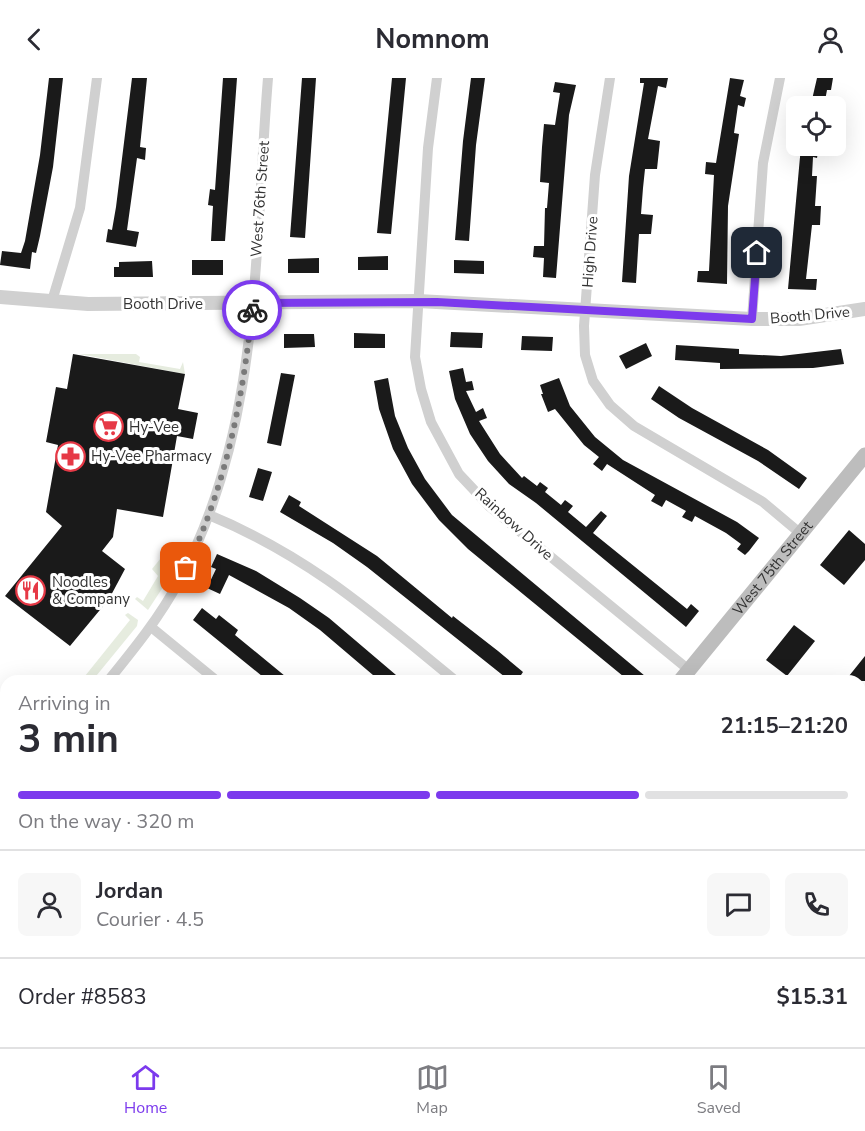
<!DOCTYPE html>
<meta charset="utf-8">
<style>
body{margin:0;font-family:"Nunito Sans",sans-serif;background:#f7f7f7;color:#2b2b33;height:100vh;display:flex;flex-direction:column;font-size:22px;white-space:nowrap}
*{box-sizing:border-box;margin:0}
p{font-size:20px;color:#7c7c81}
.icon{flex:none;width:33px;height:33px;fill:none;stroke:currentColor;stroke-width:2;stroke-linecap:round;stroke-linejoin:round}
.map{position:relative;flex:1;overflow:hidden}
.sheet{position:absolute;left:0px;top:597px;width:866px;height:372px;display:flex;flex-direction:column;background:#fff;border-radius:18px 18px 0 0;box-shadow:0 6px 24px #0002}
.sheet>*{flex:none}
.buttons{position:absolute;left:786px;top:18px;display:grid;gap:12px}
.buttons a{display:grid;place-items:center;width:60px;height:60px;border-radius:9px;background:#fff;box-shadow:0 6px 24px #0002;font-size:30px}
.pin{position:absolute;display:grid;place-items:center;width:51px;height:51px;color:#fff;margin:-26px;border-radius:12px;box-shadow:0 3px 9px #0006}
.courier{position:absolute;display:grid;place-items:center;width:60px;height:60px;margin:-30px;border:4px solid #7c3aed;border-radius:50%;background:#fff;color:#222;box-shadow:0 2px 8px #0007}
.overview em{font-style:normal;font-weight:700}
.overview div{display:flex;flex-direction:column-reverse}
.overview{display:flex;align-items:center;justify-content:space-between;height:102px;padding:0 18px}
h1{font-size:39px;font-weight:700;line-height:45px}
.bar{display:grid;grid-template-columns:repeat(4,1fr);gap:9px 6px;align-content:center;height:72px;padding:0 18px}
.bar i{height:8px;border-radius:4px;background:#e1e1e2}
.bar .selected{background:#7c3aed}
.bar p{grid-column:span 4}
.line{display:flex;align-items:center;gap:15px;padding:0 18px;border-top:2px solid #e1e1e2}
.line div{flex:1}
.round{display:grid;place-items:center;flex:none;width:63px;height:63px;border-radius:9px;background:#f7f7f7}
header{display:flex;justify-content:space-between;align-items:center;height:78px;padding:0 18px;background:#fff;font-size:27px;font-weight:700}
.tabs{display:flex;justify-content:space-around;align-items:center;height:84px;border-top:2px solid #e1e1e2;background:#fff;font-size:16px;color:#7c7c81}
.tabs a{display:grid;justify-items:center;gap:3px}
.tabs .selected{color:#7c3aed}
.map>svg:first-child{display:block}
.green{fill:#e6ecdf}
.building{fill:#1a1a1a}
.lines{fill:none;stroke-linecap:round;stroke-linejoin:round}
.minor{stroke:#d0d0d0;stroke-width:10}
.tertiary{stroke:#d0d0d0;stroke-width:14}
.secondary{stroke:#bdbdbd;stroke-width:15}
.done{stroke:#7a7a7a;stroke-width:6;stroke-dasharray:0 10.8}
.route{stroke:#7c3aed;stroke-width:8}
.labels{text-anchor:middle;stroke-width:6;stroke-linejoin:round;paint-order:stroke}
.street-label{font-size:15px;fill:#333;stroke:#fff}
.poi-label{font-size:15px;fill:#333;stroke:#fff;text-anchor:start}
</style>
<header><svg class="icon" aria-label="back" viewBox="0 0 24 24"><path d="M15 5l-7 7 7 7"/></svg>Nomnom<svg class="icon" aria-label="person" viewBox="0 0 24 24"><circle cx="12" cy="8" r="4"/><path d="M4 21q1-7 8-7t8 7"/></svg></header>
<div class="map">
<svg width="865" height="969" viewBox="0 0 865 969">
<rect width="100%" height="100%" fill="#fff"/>
<path class="green" d="M 79,276 L 136,276 L 140,279 L 139,284 L 180,291 L 183,284 L 185,296 Z
M 165,475 L 173,479 L 169,500 L 148,532 L 135,521 L 137,519 L 143,523 L 158,498 L 152,491 Z
M 128,535 L 138,542 L 137,548 L 92,603 L 81,603 L 130,542 L 125,537 Z
M 0,648 L 6,653 L 6,720 L 0,727 Z"/>
<path class="building" d="M 49,0 L 63,0 L 53,89 L 40,158 L 36,175 L 32,174 L 30,191 L 0,187 L 2,173 L 21,175 L 25,163 L 40,77 Z
M 132,0 L 147,0 L 140,69 L 146,70 L 145,82 L 137,80 L 127,152 L 139,154 L 136,169 L 106,164 L 108,151 L 112,152 L 116,129 Z
M 223,0 L 237,0 L 225,163 L 211,163 L 213,128 L 208,127 L 210,111 L 215,112 Z
M 302,0 L 316,0 L 305,160 L 290,159 Z
M 392,0 L 406,0 L 391,156 L 377,155 Z
M 471,0 L 485,0 L 476,67 L 469,163 L 455,162 L 463,63 Z
M 640,0 L 668,0 L 666,10 L 658,8 L 648,61 L 660,63 L 657,91 L 645,91 L 643,110 L 641,136 L 653,137 L 651,156 L 639,156 L 636,205 L 622,204 L 629,98 L 644,5 L 640,5 Z
M 730,0 L 744,2 L 740,18 L 746,20 L 744,29 L 738,27 L 734,55 L 739,56 L 728,128 L 727,206 L 697,204 L 698,193 L 709,193 L 714,97 L 705,96 L 706,84 L 716,85 Z
M 817,0 L 833,0 L 831,12 L 827,12 L 824,28 L 813,28 L 811,26 Z
M 555,4 L 576,7 L 569,37 L 556,200 L 543,199 L 544,180 L 533,179 L 534,168 L 544,168 L 545,130 L 547,130 L 549,105 L 540,104 L 542,69 L 544,46 L 555,47 L 560,15 L 553,14 Z
M 801,68 L 819,68 L 817,80 L 813,79 L 812,98 L 817,98 L 815,128 L 821,128 L 820,147 L 812,147 L 806,201 L 817,201 L 816,212 L 788,211 Z
M 388,178 L 388,192 L 358,192 L 358,179 Z
M 319,180 L 319,195 L 288,195 L 288,181 Z
M 192,182 L 223,182 L 223,197 L 192,197 Z
M 454,182 L 484,183 L 484,196 L 454,195 Z
M 152,183 L 153,199 L 114,199 L 114,189 L 119,189 L 119,184 Z
M 451,254 L 483,255 L 482,270 L 450,269 Z
M 354,255 L 385,256 L 385,270 L 354,270 Z
M 284,256 L 314,256 L 315,269 L 284,270 Z
M 522,258 L 553,259 L 552,273 L 521,272 Z
M 646,265 L 652,278 L 626,291 L 619,278 Z
M 676,267 L 739,271 L 739,276 L 781,278 L 841,271 L 844,286 L 813,290 L 720,291 L 720,285 L 675,282 Z
M 73,276 L 185,296 L 178,331 L 198,335 L 193,361 L 177,358 L 163,439 L 117,431 L 113,459 L 102,473 L 125,491 L 109,521 L 70,568 L 5,518 L 62,448 L 46,434 L 58,367 L 46,364 L 56,309 L 67,311 Z
M 463,290 L 466,304 L 472,303 L 474,312 L 466,313 L 476,334 L 483,330 L 487,340 L 479,343 L 500,376 L 522,400 L 524,398 L 537,408 L 540,404 L 548,410 L 545,414 L 561,427 L 565,422 L 573,428 L 568,434 L 586,449 L 601,433 L 607,438 L 593,455 L 687,531 L 691,526 L 699,533 L 686,549 L 536,425 L 509,406 L 488,383 L 470,356 L 455,321 L 449,293 Z
M 281,295 L 295,297 L 281,368 L 267,365 Z
M 388,300 L 395,338 L 408,370 L 425,401 L 452,437 L 645,598 L 641,603 L 629,603 L 468,471 L 439,442 L 412,406 L 393,371 L 379,331 L 374,303 Z
M 559,300 L 570,328 L 595,359 L 623,382 L 737,444 L 759,460 L 749,473 L 745,477 L 737,471 L 741,466 L 726,455 L 695,438 L 692,444 L 682,439 L 686,433 L 666,422 L 662,429 L 651,423 L 655,417 L 607,386 L 602,393 L 593,386 L 599,379 L 584,367 L 555,331 L 548,334 L 541,316 L 543,316 L 540,307 Z
M 659,308 L 692,330 L 768,372 L 807,400 L 799,411 L 758,383 L 679,340 L 651,321 Z
M 258,390 L 272,394 L 263,423 L 249,419 Z
M 289,417 L 301,424 L 299,428 L 377,478 L 452,540 L 453,538 L 498,573 L 523,594 L 521,597 L 528,603 L 510,603 L 367,489 L 333,465 L 280,434 Z
M 849,452 L 865,466 L 865,482 L 844,507 L 820,487 Z
M 217,476 L 256,493 L 300,520 L 329,540 L 396,597 L 391,603 L 380,603 L 320,552 L 289,530 L 229,497 L 220,516 L 207,510 L 216,491 L 211,489 Z
M 202,530 L 216,541 L 219,537 L 238,552 L 235,557 L 291,603 L 268,603 L 193,542 Z
M 794,547 L 815,563 L 787,598 L 766,582 Z
M 865,578 L 865,603 L 845,603 Z"/>
<g class="lines">
<path class="minor" d="M 437,0 L 428,70 L 415,279 L 421,311 L 431,344 L 459,396 L 490,429 L 689,592
M 610,0 L 595,97 L 584,248 L 585,277 L 593,303 L 610,327 L 634,348 L 763,424 L 801,456
M 52,223 L 80,130 L 97,0
M 752,241 L 763,85 L 780,0
M 209,437 C 309,478 374,536 456,603
M 151,549 L 217,603
M 108,603 C 134,571 160,539 179,503 C 262,349 254,169 268,0
M 860,661 L 865,654
M 0,735 L 6,728
M 0,837 L 6,842
M 860,927 L 865,920
M 153,963 L 161,969
M 825,969 L 829,963"/>
<path class="tertiary" d="M 0,219 L 88,226 L 418,223 L 752,241 L 799,241 L 865,231"/>
<g class="secondary">
<path id="s1" d="M 680,603 L 865,377"/>
<path d="M 0,626 L 6,632"/>
<path d="M 412,963 L 419,969"/>
<path d="M 329,969 L 335,963"/>
</g>
</g>
<g class="lines">
<path class="done" d="M 186,490 C 226,409 243,320 252,232"/>
<path class="route" d="M 252,232 L 253,225 L 437,224 L 752,241 L 757,175"/>
</g>
<defs>
<symbol id="supermarket-ring" viewBox="-11 -11 22 22"><circle r="9.5" fill="#fff" stroke="#e63946" stroke-width="1.5"/><path d="M-6-5.5h2.5l.6 2H6L4.5 2H-2.5L-4.4-4H-6ZM-1.5 3.2a1.3 1.3 0 1 0 .1 0ZM3 3.2a1.3 1.3 0 1 0 .1 0Z" fill="#e63946"/></symbol>
<symbol id="pharmacy-ring" viewBox="-11 -11 22 22"><circle r="9.5" fill="#fff" stroke="#e63946" stroke-width="1.5"/><path d="M-2-6h4v4h4v4h-4v4h-4v-4h-4v-4h4Z" fill="#e63946"/></symbol>
<symbol id="restaurant-ring" viewBox="-11 -11 22 22"><circle r="9.5" fill="#fff" stroke="#e63946" stroke-width="1.5"/><path d="M-5-6h1v4h1v-4h1v4h1v-4h1v5L-1.5 .5V6h-2V.5L-5-1ZM5-6V6H3V1.5H1.5Q1.5-4 5-6Z" fill="#e63946"/></symbol>
</defs>
<g fill-rule="evenodd">
<use href="#supermarket-ring" x="92" y="332" width="33" height="33"/>
<use href="#pharmacy-ring" x="54" y="362" width="33" height="33"/>
<use href="#restaurant-ring" x="14" y="496" width="33" height="33"/>
</g>
<g class="labels">
<g class="street-label">
<text transform="translate(260 121) rotate(-86)" y="5">West 76th Street</text>
<text transform="translate(590 174) rotate(-86)" y="5">High Drive</text>
<text x="163" y="231">Booth Drive</text>
<text transform="translate(810 237) rotate(-5)" y="5">Booth Drive</text>
<text transform="translate(514 446) rotate(42)" y="5">Rainbow Drive</text>
<text dy="5" stroke="none"><textPath href="#s1" startOffset="146">West 75th Street</textPath></text>
</g>
<g class="poi-label">
<text x="129" y="354">Hy-Vee</text>
<text x="91" y="383">Hy-Vee Pharmacy</text>
<text x="52" y="509">Noodles<tspan x="52" dy="17">&amp; Company</tspan></text>
</g>
</g>
</svg>
<div class="buttons">
<a><svg class="icon" aria-label="locate" viewBox="0 0 24 24"><circle cx="12" cy="12" r="6"/><path d="M12 2v4M12 18v4M2 12h4M18 12h4"/></svg></a>
</div>
<div class="pin" style="left:186px;top:490px;background:#ea580c"><svg class="icon" aria-label="bag" viewBox="0 0 24 24"><path d="M5 8h14l-1 12H6zM9 8a3 3 0 0 1 6 0"/></svg></div>
<div class="pin" style="left:757px;top:175px;background:#1f2937"><svg class="icon" aria-label="home" viewBox="0 0 24 24"><path d="M3 11l9-7 9 7M6 9v11h12V9"/></svg></div>
<div class="courier" style="left:252px;top:232px"><svg class="icon" aria-label="bike" viewBox="0 0 24 24"><circle cx="6" cy="16" r="4"/><circle cx="18" cy="16" r="4"/><path d="M6 16l4-8h5l3 8M10 8l3 8H6M13 5h3"/></svg></div>
<section class="sheet">
<div class="overview"><div><h1>3 min</h1><p>Arriving in</p></div><em>21:15–21:20</em></div>
<div class="bar"><i class="selected"></i><i class="selected"></i><i class="selected"></i><i></i><p>On the way · 320 m</p></div>
<div class="line" style="height:108px"><a class="round"><svg class="icon" aria-label="person" viewBox="0 0 24 24"><circle cx="12" cy="8" r="4"/><path d="M4 21q1-7 8-7t8 7"/></svg></a><div><b>Jordan</b><p>Courier · 4.5</p></div><a class="round"><svg class="icon" aria-label="chat" viewBox="0 0 24 24"><path d="M4 5h16v11H9l-5 4z"/></svg></a><a class="round"><svg class="icon" aria-label="phone" viewBox="0 0 24 24"><path d="M5 4h4l2 5-3 2q2 4 5 5l2-3 5 2v4C11 20 4 13 5 4z"/></svg></a></div>
<div class="line" style="height:78px"><div>Order #8583</div><b>$15.31</b></div>
</section>
</div>
<nav class="tabs">
<a class="selected"><svg class="icon" aria-label="home" viewBox="0 0 24 24"><path d="M3 11l9-7 9 7M6 9v11h12V9"/></svg>Home</a>
<a><svg class="icon" aria-label="map" viewBox="0 0 24 24"><path d="M3 6l6-2 6 2 6-2v14l-6 2-6-2-6 2zM9 4v14M15 6v14"/></svg>Map</a>
<a><svg class="icon" aria-label="saved" viewBox="0 0 24 24"><path d="M7 4h10v16l-5-4-5 4z"/></svg>Saved</a>
</nav>
